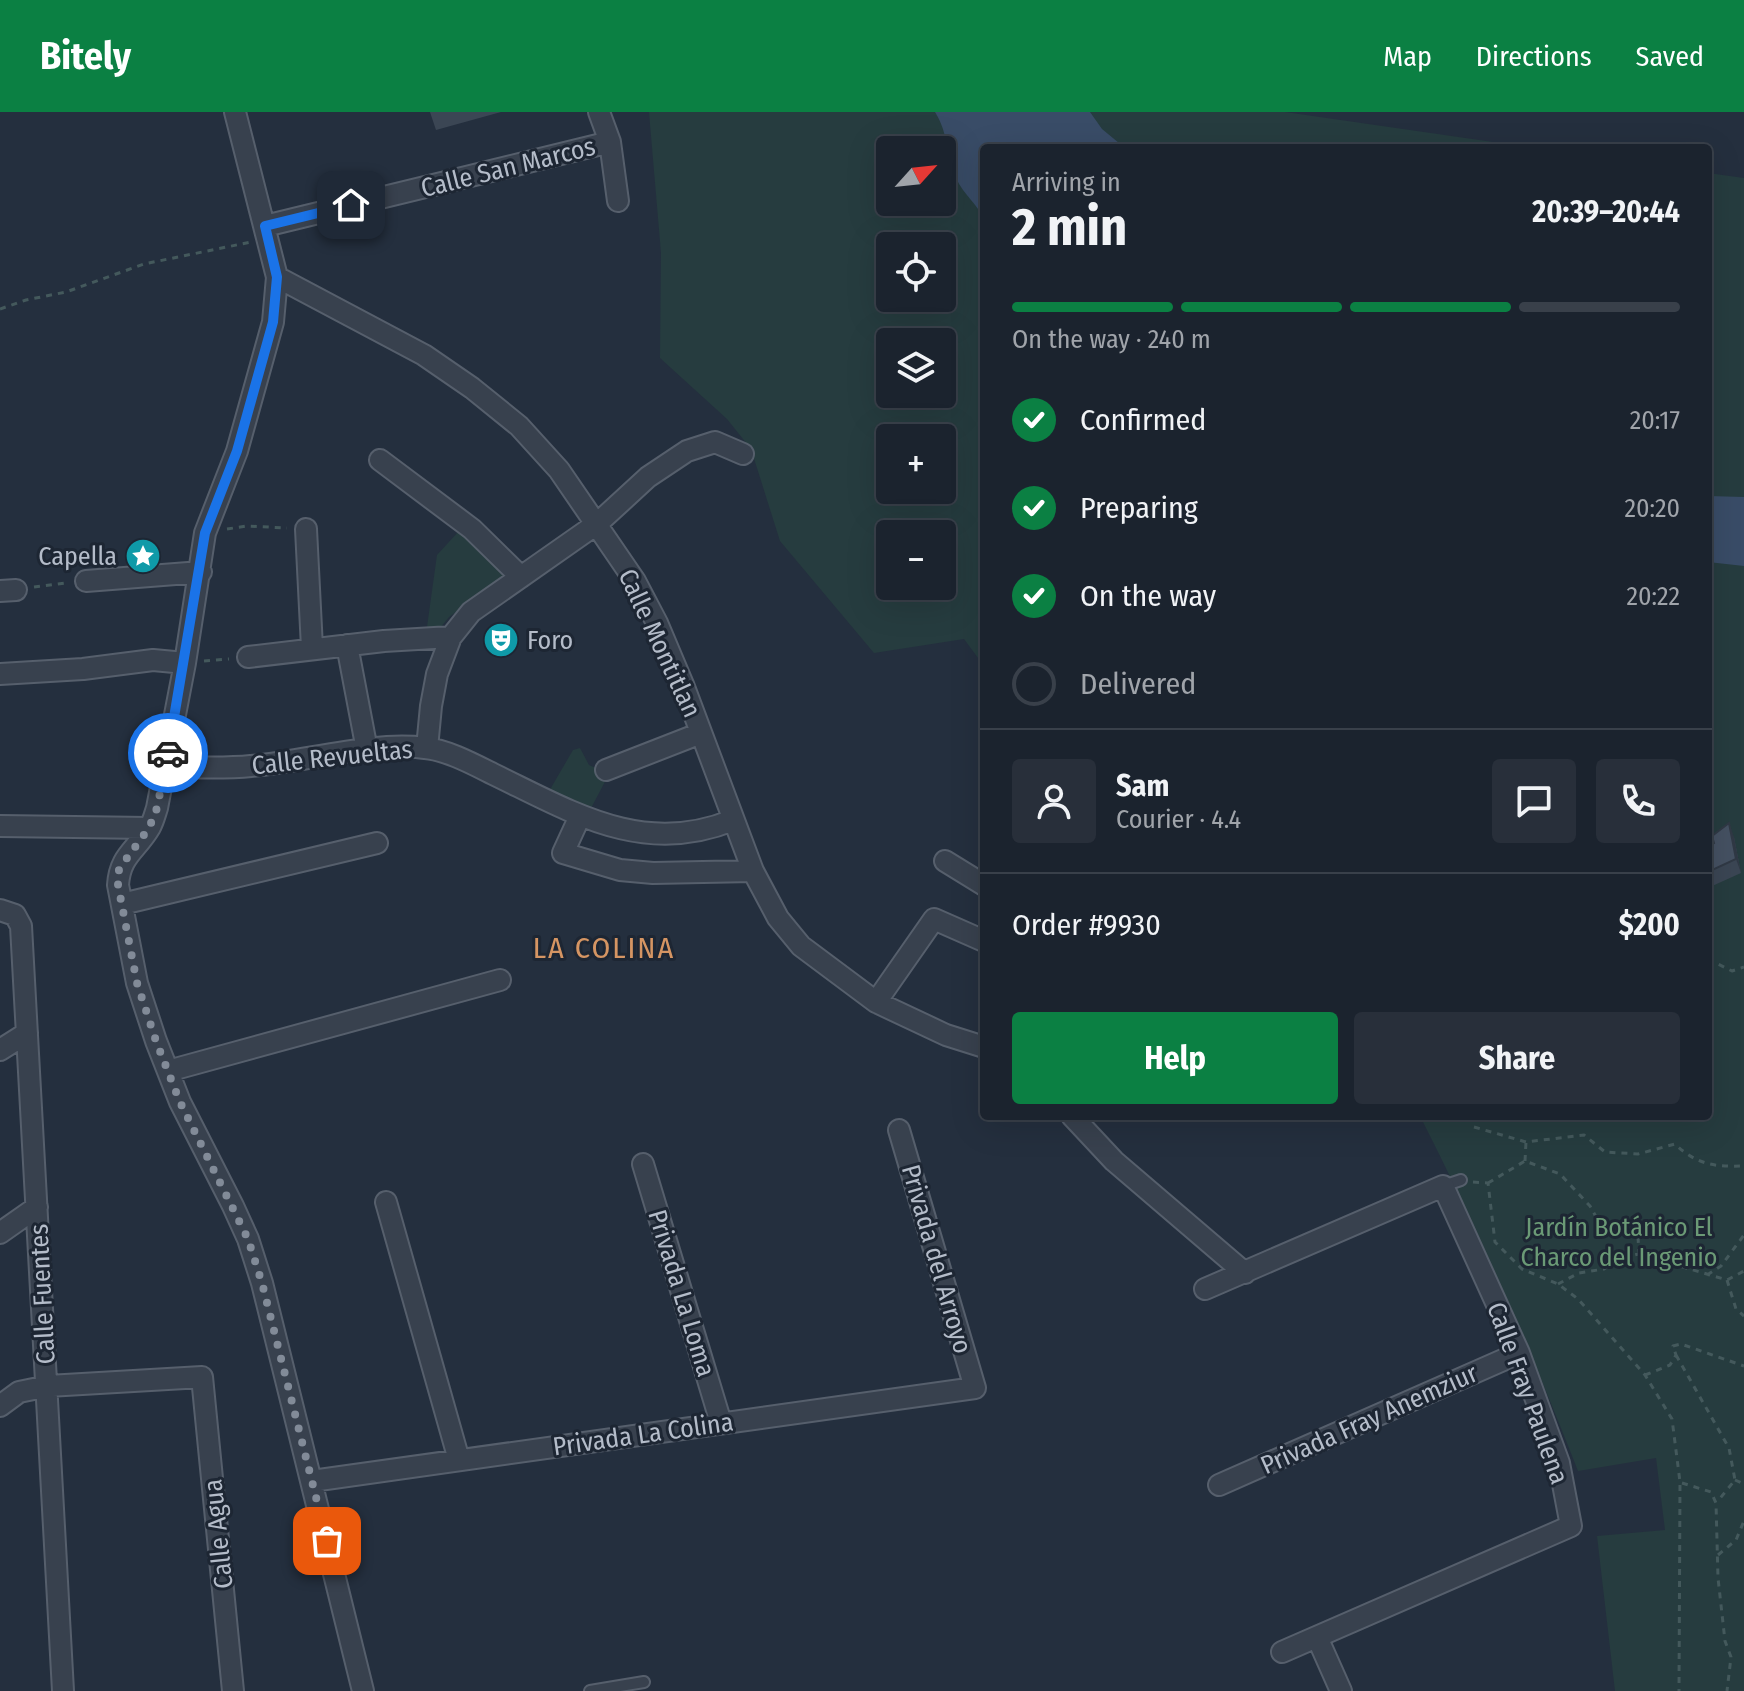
<!DOCTYPE html>
<meta charset="utf-8">
<style>
body{margin:0;font-family:"Fira Sans Condensed",sans-serif;background:#282f3a;color:#f1f3f6;height:100vh;display:flex;flex-direction:column;font-size:30px;white-space:nowrap}
*{box-sizing:border-box;margin:0}
p{font-size:26px;color:#a0a4aa}
.icon{flex:none;width:44px;height:44px;fill:none;stroke:currentColor;stroke-width:2;stroke-linecap:round;stroke-linejoin:round}
.map{position:relative;flex:1;overflow:hidden}
.drawer{position:absolute;left:980px;top:32px;width:732px;height:976px;display:flex;flex-direction:column;background:#1b232e;border-radius:8px;box-shadow:0 8px 32px #0002,0 0 0 2px #39404a}
.drawer>*{flex:none}
.needle{width:52px;rotate:63deg}
.fabs{position:absolute;left:876px;top:24px;display:grid;gap:16px}
.fabs a{display:grid;place-items:center;width:80px;height:80px;border-radius:8px;background:#1b232e;box-shadow:0 8px 32px #0002,0 0 0 2px #39404a;font-size:40px}
.pin{position:absolute;display:grid;place-items:center;width:68px;height:68px;color:#fff;margin:-34px;border-radius:16px;box-shadow:0 4px 12px #0006}
.courier{position:absolute;display:grid;place-items:center;width:80px;height:80px;margin:-40px;border:6px solid #1a73e8;border-radius:50%;background:#fff;color:#222;box-shadow:0 2px 10px #0007}
.headline em{font-style:normal;font-weight:700}
.headline div{display:flex;flex-direction:column-reverse}
.headline{display:flex;align-items:center;justify-content:space-between;height:136px;padding:0 32px}
h1{font-size:52px;font-weight:700;line-height:60px}
.bar{display:grid;grid-template-columns:repeat(4,1fr);gap:12px 8px;align-content:center;height:96px;padding:0 32px}
.bar i{height:10px;border-radius:6px;background:#39404a}
.bar .active{background:#0b8043}
.bar p{grid-column:span 4}
.line{display:flex;align-items:center;gap:20px;padding:0 32px;border-top:2px solid #39404a}
.line div{flex:1}
.round{display:grid;place-items:center;flex:none;width:84px;height:84px;border-radius:8px;background:#282f3a}
ol{padding:0 32px;list-style:none}
li{display:flex;align-items:center;gap:24px;height:88px}
li p{margin-inline-start:auto}
li .icon{padding:8px;border-radius:50%;background:#0b8043;color:#fff;stroke-width:4}
li:last-child{color:#a0a4aa}
li i{width:44px;height:44px;border:4px solid #39404a;border-radius:50%}
.primary-button{display:flex;gap:16px;margin-top:auto;padding:16px 32px}
.primary-button a{flex:1;height:92px;border-radius:8px;background:#0b8043;color:#fff;font-size:32px;font-weight:700;line-height:92px;text-align:center}
.primary-button a+a{background:#282f3a;color:#f1f3f6}
header{display:flex;align-items:center;gap:48px;box-sizing:border-box;height:112px;padding:0 40px;background:#0b8043;color:#fff}
header strong{font-size:38px}
nav{display:flex;gap:44px;margin-inline-start:auto;font-size:28px}
.map>svg:first-child{display:block}
.green{fill:#263c3f;fill-rule:evenodd}
.water{fill:#394c67}
.lines{fill:none;stroke-linecap:round;stroke-linejoin:round}
.lane-casing{stroke:#565f6c;stroke-width:14}
.street-casing{stroke:#565f6c;stroke-width:24}
.path{stroke:#44595c;stroke-width:3;stroke-dasharray:6 6;stroke-linecap:butt}
.lane{stroke:#38414e;stroke-width:10}
.street{stroke:#38414e;stroke-width:20}
.wall{fill:#3b4654}
.shaded-wall{fill:#303945}
.building{fill:#455162;stroke:#303945;stroke-width:2}
.done{stroke:#828b98;stroke-width:8;stroke-dasharray:0 14.4}
.route{stroke:#1a73e8;stroke-width:10}
.labels{text-anchor:middle;stroke-width:6;stroke-linejoin:round;paint-order:stroke}
.street-label{font-size:26px;fill:#b4bcc9;stroke:#1d2633}
.poi-label{font-size:26px;fill:#b4bcc9;stroke:#1d2633;text-anchor:end}
.park-label{font-size:26px;fill:#6b9a76;stroke:#1d2633}
.quarter-label{font-size:30px;letter-spacing:2px;fill:#d59563;stroke:#1d2633}
</style>
<header>
<strong>Bitely</strong>
<nav><a>Map</a><a>Directions</a><a>Saved</a></nav>
</header>
<div class="map">
<svg width="1744" height="1579" viewBox="0 0 1744 1579">
<rect width="100%" height="100%" fill="#242f3e"/>
<path class="green" d="M 649,0 L 1285,0 L 1535,36 L 984,36 L 984,554 L 964,527 L 874,541 L 780,429 L 751,337 L 727,307 L 660,246 L 661,141 ZM 890,38 L 942,38 L 942,90 L 890,90 ZM 890,134 L 942,134 L 942,186 L 890,186 ZM 890,230 L 942,230 L 942,282 L 890,282 ZM 890,326 L 942,326 L 942,378 L 890,378 ZM 890,422 L 942,422 L 942,474 L 890,474 Z
M 1708,61 L 1744,66 L 1744,1579 L 1615,1579 L 1597,1424 L 1665,1418 L 1656,1346 L 1578,1359 C 1531,1238 1479,1120 1420,1004 L 1708,1004 Z
M 459,419 L 508,463 L 449,505 L 436,521 L 426,522 L 437,443 Z
M 580,636 L 589,653 L 609,662 L 588,702 L 548,681 L 573,638 Z"/>
<path class="water" d="M 935,0 L 1090,0 L 1102,17 L 1125,36 L 984,36 L 984,107 C 978,93 963,82 956,66 C 946,44 949,22 935,0 Z
M 1708,384 L 1744,385 L 1744,454 L 1708,450 Z"/>
<g class="lines">
<defs>
<path id="lane" d="M 1443,1074 L 1461,1068
M 590,1579 L 644,1570"/>
<path id="street" d="M 235,0 L 277,165 L 273,210 L 237,339 L 205,421 L 185,551 L 157,696 C 155,702 153,710 150,715 C 136,739 120,743 118,773 L 137,871 L 156,929 L 180,990 L 233,1094 L 248,1127 L 262,1171 L 363,1579
M 599,0 L 610,30 L 618,89
M 265,114 L 610,30
M 277,165 L 424,243 L 472,276 L 519,314 L 559,358 L 635,469 L 657,511 L 684,575 L 753,759 L 778,806 L 801,834 L 876,890 L 946,923 L 984,935
M 380,348 L 472,417 L 521,465
M 306,417 L 312,536
M 86,469 L 201,460
M 0,479 L 16,478
M 347,533 L 367,638
M 248,545 L 384,529 L 451,525
M 0,562 L 83,557 L 153,548 L 185,551
M 427,636 L 431,594 L 437,562 L 451,525 L 471,500 L 598,411 L 648,365 L 687,339 L 715,330 L 743,342
M 166,655 C 194,655 223,657 251,654 C 304,650 372,629 425,636 C 447,638 473,652 493,662 C 572,700 643,745 733,708
M 606,658 L 701,621
M 580,704 L 563,741 L 620,758 L 653,761 L 753,759
M 0,714 L 149,716
M 945,749 L 984,773
M 122,792 L 377,731
M 0,798 L 15,803 L 21,814 L 63,1579
M 876,890 L 934,807 L 984,829
M 0,938 L 27,921
M 168,959 L 500,868
M 1072,1004 L 1114,1049 L 1245,1161
M 643,1052 L 721,1311
M 386,1090 L 459,1348
M 0,1121 L 37,1095
M 1205,1177 L 1443,1074 L 1519,1241 L 1559,1351 L 1571,1414 L 1282,1540
M 0,1294 L 19,1280 L 48,1274 L 202,1265 L 233,1579
M 312,1369 L 975,1276 L 899,1018
M 1219,1373 L 1519,1241
M 1317,1525 L 1341,1579"/>
</defs>
<use href="#lane" class="lane-casing"/>
<use href="#street" class="street-casing"/>
<path class="path" d="M 0,197 L 26,188 L 66,180 L 144,152 L 251,130
M 227,417 L 247,414 L 287,416
M 34,475 L 66,471
M 204,549 L 229,547
M 1708,847 L 1732,859 L 1744,855
M 1474,1015 L 1526,1030 L 1584,1023 L 1605,1040 L 1638,1042 L 1675,1032 C 1697,1053 1715,1055 1744,1054
M 1525,1049 L 1526,1030
M 1473,1070 L 1488,1071 L 1495,1130 L 1522,1157 L 1558,1172 L 1578,1187 L 1645,1263 L 1672,1307 L 1680,1370 L 1679,1579
M 1488,1071 L 1525,1049 L 1560,1062 L 1590,1094 L 1605,1121 L 1628,1116 L 1638,1125 L 1639,1142
M 1707,1163 L 1721,1154 L 1744,1123
M 1727,1168 L 1736,1197 L 1744,1204
M 1558,1172 L 1579,1161 L 1604,1157 L 1620,1146 L 1639,1142 L 1727,1168 L 1744,1159
M 1676,1243 L 1729,1336 L 1735,1368 L 1717,1390
M 1645,1263 L 1670,1253 L 1676,1243 L 1673,1234 L 1681,1232 L 1744,1254
M 1735,1368 L 1744,1372
M 1682,1371 L 1711,1380 L 1716,1391 L 1718,1466 L 1725,1529 L 1731,1545 L 1727,1579
M 1718,1443 L 1736,1428 L 1744,1409"/>
<use href="#lane" class="lane"/>
<use href="#street" class="street"/>
</g>
<path class="wall" d="M 430,0 L 501,0 L 436,18 Z
M 1734,725 L 1741,761 L 1710,775 L 1708,770 L 1708,735 Z"/>
<path class="shaded-wall" d="M 1729,711 L 1734,725 L 1741,761 L 1736,747 Z"/>
<path class="building" d="M 1729,711 L 1736,747 L 1708,760 L 1708,735 L 1714,731 L 1712,724 Z"/>
<g class="lines">
<path class="done" d="M 168,641 L 157,696 L 149,716 L 119,757 L 118,773 L 137,871 L 156,929 L 180,990 L 248,1127 L 262,1171 L 327,1429"/>
<path class="route" d="M 168,641 L 205,421 L 237,339 L 273,210 L 277,165 L 265,114 L 351,93"/>
</g>
<defs>
<symbol id="sight-disc" viewBox="-11 -11 22 22"><circle r="9.5" fill="#0f9aa8" stroke="#1d2633"/><path d="M0-6L1.8-2.2L6-1.7L2.9 1.2L3.7 5.4L0 3.3L-3.7 5.4L-2.9 1.2L-6-1.7L-1.8-2.2Z" fill="#fff"/></symbol>
<symbol id="theatre-disc" viewBox="-11 -11 22 22"><circle r="9.5" fill="#0f9aa8" stroke="#1d2633"/><path d="M-5-5.5Q0-4 5-5.5V0Q5 5 0 6Q-5 5-5 0ZM-3.3-2.5H-1v1.5H-3.3ZM1-2.5H3.3v1.5H1ZM-2.8 1Q0 5.5 2.8 1Z" fill="#fff"/></symbol>
</defs>
<g fill-rule="evenodd">
<use href="#sight-disc" x="123" y="424" width="40" height="40"/>
<use href="#theatre-disc" x="481" y="508" width="40" height="40"/>
</g>
<g class="labels">
<g class="street-label">
<text transform="translate(508 55) rotate(-14)" y="9">Calle San Marcos</text>
<text transform="translate(660 531) rotate(65)" y="9">Calle Montitlan</text>
<text transform="translate(332 645) rotate(-6)" y="9">Calle Revueltas</text>
<text transform="translate(937 1147) rotate(74)" y="9">Privada del Arroyo</text>
<text transform="translate(682 1181) rotate(73)" y="9">Privada La Loma</text>
<text transform="translate(42 1182) rotate(-93)" y="9">Calle Fuentes</text>
<text transform="translate(1528 1281) rotate(70)" y="9">Calle Fray Paulena</text>
<text transform="translate(1369 1307) rotate(-24)" y="9">Privada Fray Anemziur</text>
<text transform="translate(643 1322) rotate(-8)" y="9">Privada La Colina</text>
<text transform="translate(218 1422) rotate(-96)" y="9">Calle Agua</text>
</g>
<g class="poi-label">
<text x="117" y="453">Capella</text>
<text x="527" y="537" text-anchor="start">Foro</text>
</g>
<g class="park-label">
<text x="1619" y="1124">Jardín Botánico El<tspan x="1619" dy="30">Charco del Ingenio</tspan></text>
</g>
<g class="quarter-label">
<text x="604" y="846">LA COLINA</text>
</g>
</g>
</svg>
<div class="fabs">
<a><svg class="needle" viewBox="-14 -14 28 28"><path d="M0-13l5 13h-10z" fill="#e53935"/><path d="M0 13l5-13h-10z" fill="#a0a4aa"/></svg></a>
<a><svg class="icon" aria-label="locate" viewBox="0 0 24 24"><circle cx="12" cy="12" r="6"/><path d="M12 2v4M12 18v4M2 12h4M18 12h4"/></svg></a>
<a><svg class="icon" aria-label="layers" viewBox="0 0 24 24"><path d="M12 4l9 5-9 5-9-5zM3 14l9 5 9-5"/></svg></a>
<a>+</a>
<a>−</a>
</div>
<div class="pin" style="left:327px;top:1429px;background:#ea580c"><svg class="icon" aria-label="bag" viewBox="0 0 24 24"><path d="M5 8h14l-1 12H6zM9 8a3 3 0 0 1 6 0"/></svg></div>
<div class="pin" style="left:351px;top:93px;background:#1f2937"><svg class="icon" aria-label="home" viewBox="0 0 24 24"><path d="M3 11l9-7 9 7M6 9v11h12V9"/></svg></div>
<div class="courier" style="left:168px;top:641px"><svg class="icon" aria-label="car" viewBox="0 0 24 24"><path d="M5 17H2v-5l4-1 3-4h7l3 4 3 1v5h-3M9 17h6M6 11h13"/><circle cx="7" cy="17" r="2"/><circle cx="17" cy="17" r="2"/></svg></div>
<section class="drawer">
<div class="headline"><div><h1>2 min</h1><p>Arriving in</p></div><em>20:39–20:44</em></div>
<div class="bar"><i class="active"></i><i class="active"></i><i class="active"></i><i></i><p>On the way · 240 m</p></div>
<ol>
<li><svg class="icon" aria-label="check" viewBox="0 0 24 24"><path d="M5 12l5 5 9-10"/></svg>Confirmed<p>20:17</p></li>
<li><svg class="icon" aria-label="check" viewBox="0 0 24 24"><path d="M5 12l5 5 9-10"/></svg>Preparing<p>20:20</p></li>
<li><svg class="icon" aria-label="check" viewBox="0 0 24 24"><path d="M5 12l5 5 9-10"/></svg>On the way<p>20:22</p></li>
<li><i></i>Delivered</li>
</ol>
<div class="line" style="height:144px"><a class="round"><svg class="icon" aria-label="person" viewBox="0 0 24 24"><circle cx="12" cy="8" r="4"/><path d="M4 21q1-7 8-7t8 7"/></svg></a><div><b>Sam</b><p>Courier · 4.4</p></div><a class="round"><svg class="icon" aria-label="chat" viewBox="0 0 24 24"><path d="M4 5h16v11H9l-5 4z"/></svg></a><a class="round"><svg class="icon" aria-label="phone" viewBox="0 0 24 24"><path d="M5 4h4l2 5-3 2q2 4 5 5l2-3 5 2v4C11 20 4 13 5 4z"/></svg></a></div>
<div class="line" style="height:104px"><div>Order #9930</div><b>$200</b></div>
<div class="primary-button"><a>Help</a><a>Share</a></div>
</section>
</div>
